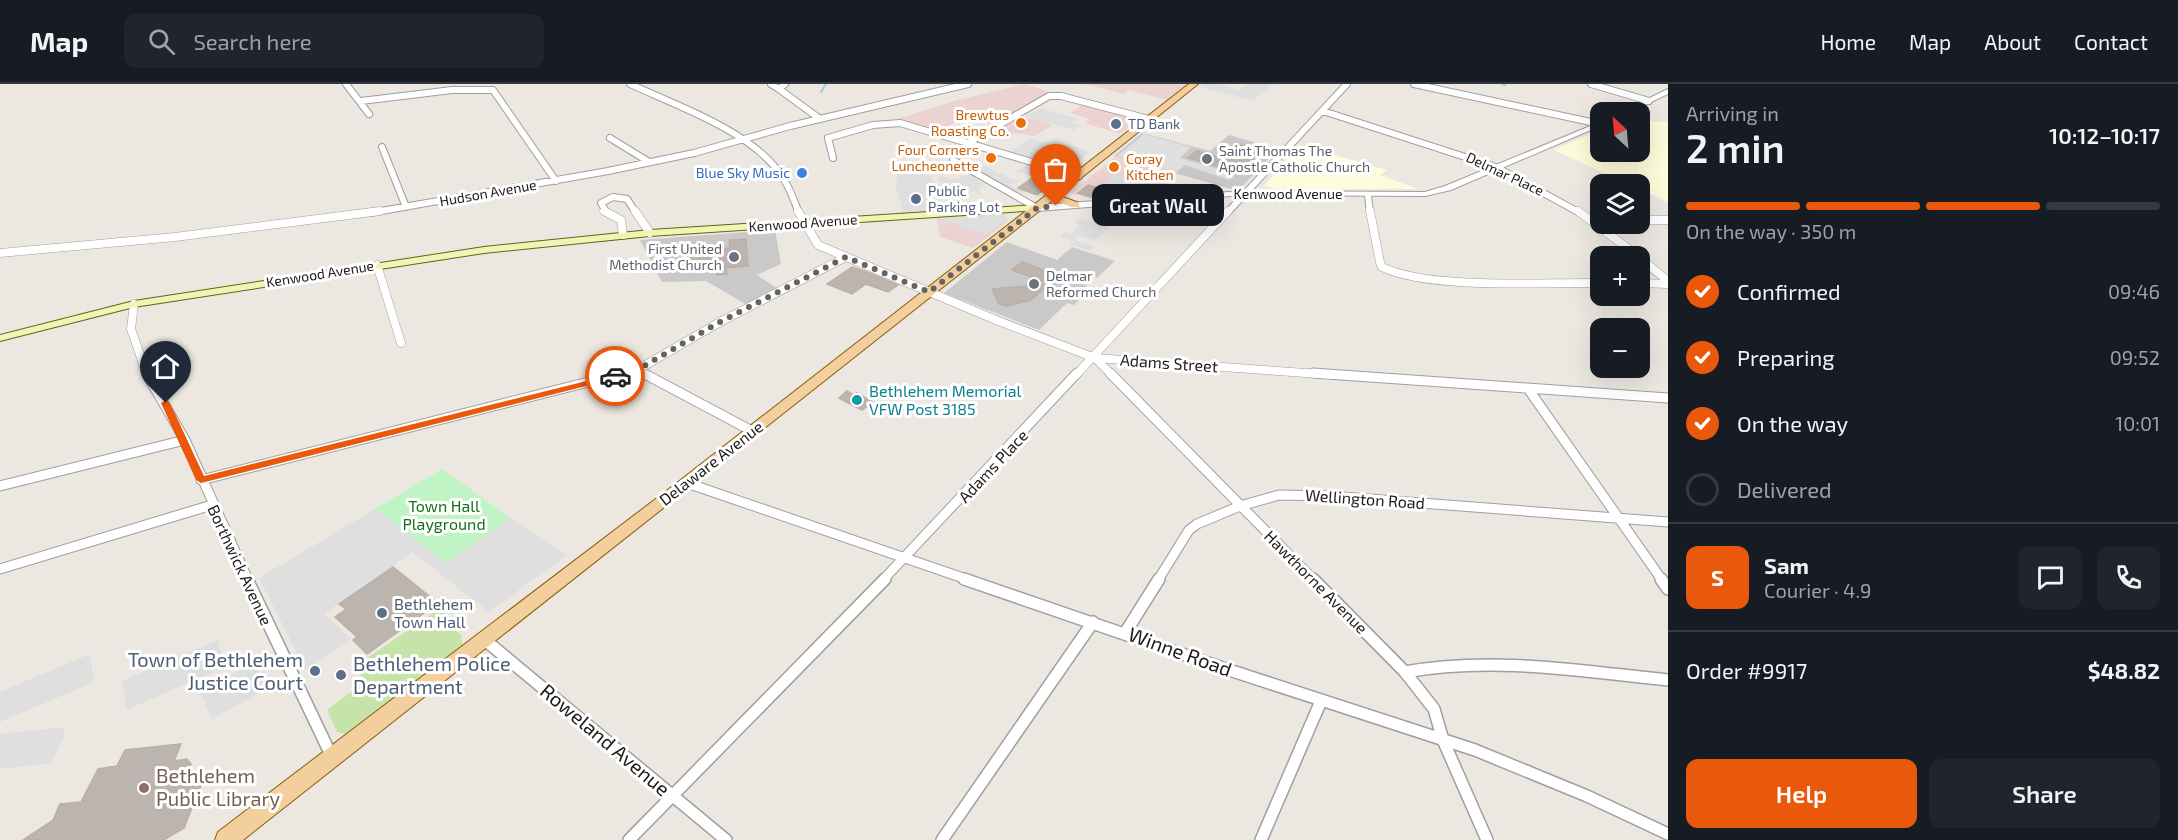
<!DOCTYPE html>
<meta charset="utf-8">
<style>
body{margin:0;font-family:"Exo 2",sans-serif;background:#20242c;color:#f1f3f6;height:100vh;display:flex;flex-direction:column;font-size:22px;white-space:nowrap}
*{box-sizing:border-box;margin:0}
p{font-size:20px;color:#9ea1a6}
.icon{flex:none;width:33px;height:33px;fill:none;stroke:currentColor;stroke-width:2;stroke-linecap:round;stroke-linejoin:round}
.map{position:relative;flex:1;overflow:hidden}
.side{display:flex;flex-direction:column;background:#171b24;width:510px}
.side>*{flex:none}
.needle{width:39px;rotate:334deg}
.controls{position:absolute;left:1590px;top:18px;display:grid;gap:12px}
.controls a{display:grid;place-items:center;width:60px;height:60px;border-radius:12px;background:#171b24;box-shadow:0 6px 24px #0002;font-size:30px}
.pin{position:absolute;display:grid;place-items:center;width:51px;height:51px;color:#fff;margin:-62px -26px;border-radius:50% 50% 50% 0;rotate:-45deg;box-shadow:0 0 6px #0007}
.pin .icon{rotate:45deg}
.courier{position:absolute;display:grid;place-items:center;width:60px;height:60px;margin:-30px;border:4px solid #ea580c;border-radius:50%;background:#fff;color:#222;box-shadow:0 2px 8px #0007}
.bubble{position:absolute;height:42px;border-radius:12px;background:#171b24;box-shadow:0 6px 24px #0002;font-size:20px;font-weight:600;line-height:42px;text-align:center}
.overview em{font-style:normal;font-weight:600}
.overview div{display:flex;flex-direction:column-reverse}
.overview{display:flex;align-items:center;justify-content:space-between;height:102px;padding:0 18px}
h1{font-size:39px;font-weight:600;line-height:45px}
.bar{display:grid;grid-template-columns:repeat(4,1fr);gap:9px 6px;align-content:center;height:72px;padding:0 18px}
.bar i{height:8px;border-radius:4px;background:#363941}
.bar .active{background:#ea580c}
.bar p{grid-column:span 4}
.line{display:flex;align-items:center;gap:15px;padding:0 18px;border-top:2px solid #363941}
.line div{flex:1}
.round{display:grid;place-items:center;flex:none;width:63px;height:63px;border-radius:12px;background:#20242c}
ol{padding:0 18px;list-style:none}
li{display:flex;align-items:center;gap:18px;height:66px}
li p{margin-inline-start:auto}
li .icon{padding:6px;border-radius:50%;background:#ea580c;color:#fff;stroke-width:4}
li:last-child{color:#9ea1a6}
li i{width:33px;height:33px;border:3px solid #363941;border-radius:50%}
.button{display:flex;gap:12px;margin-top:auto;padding:12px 18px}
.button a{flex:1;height:69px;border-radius:12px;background:#ea580c;color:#fff;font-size:24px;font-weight:600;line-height:69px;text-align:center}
.button a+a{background:#20242c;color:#f1f3f6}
header{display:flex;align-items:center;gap:36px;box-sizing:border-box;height:84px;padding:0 30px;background:#171b24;border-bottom:2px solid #363941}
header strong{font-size:28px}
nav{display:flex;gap:33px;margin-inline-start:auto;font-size:21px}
.search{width:420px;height:54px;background:#20242c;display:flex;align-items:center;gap:15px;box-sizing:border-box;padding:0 21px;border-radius:12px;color:#9ea1a6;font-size:22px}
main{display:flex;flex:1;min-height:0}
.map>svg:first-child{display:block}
.commercial{fill:#ecd2d1}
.education{fill:#fcfcda}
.religious{fill:#c9c9c9}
.grass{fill:#c6e3aa}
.park{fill:#c0f4c4}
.parking{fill:#dfdfdf}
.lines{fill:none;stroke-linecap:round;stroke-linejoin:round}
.stream{stroke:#a4ccd7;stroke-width:2}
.building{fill:#bcb4ae;stroke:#bcafa5;stroke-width:1.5}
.minor-far3-casing{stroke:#9f9f9f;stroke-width:8}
.minor-far2-casing{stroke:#9f9f9f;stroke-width:9}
.minor-far1-casing{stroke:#9f9f9f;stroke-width:11}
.minor-casing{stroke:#9f9f9f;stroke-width:14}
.tertiary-casing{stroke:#9f9f9f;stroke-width:2}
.secondary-casing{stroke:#5e680c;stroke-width:2}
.primary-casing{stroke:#885e0a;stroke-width:2}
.minor-far3{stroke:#fff;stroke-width:6}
.minor-far2{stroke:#fff;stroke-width:8}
.minor-far1{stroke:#fff;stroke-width:9}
.minor{stroke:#fff;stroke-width:11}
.tertiary{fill:#fff;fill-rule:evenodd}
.secondary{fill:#f1f4b7;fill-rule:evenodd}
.primary{fill:#f4cf9e;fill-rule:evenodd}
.route{fill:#ea580c}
.done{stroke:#646360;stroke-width:6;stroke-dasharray:0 10.8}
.food-dot{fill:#e8710a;stroke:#fff;stroke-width:2}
.service-dot{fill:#5c6f8a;stroke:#fff;stroke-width:2}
.worship-dot{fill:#6b7280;stroke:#fff;stroke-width:2}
.shop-dot{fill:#3f7fe0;stroke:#fff;stroke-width:2}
.culture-dot{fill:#0f9aa8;stroke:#fff;stroke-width:2}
.education-dot{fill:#8d6e63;stroke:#fff;stroke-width:2}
.labels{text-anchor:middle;stroke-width:6;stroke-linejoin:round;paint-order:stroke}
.far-food-label{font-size:14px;fill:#c56008;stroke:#fff;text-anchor:end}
.far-service-label{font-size:14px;fill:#4e5e75;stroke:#fff;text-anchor:start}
.far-worship-label{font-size:14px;fill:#5b616d;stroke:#fff;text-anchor:start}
.far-shop-label{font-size:14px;fill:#366cbe;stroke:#fff;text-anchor:end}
.far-street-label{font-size:14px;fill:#1b1b1b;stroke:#fff}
.street-label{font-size:16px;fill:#1b1b1b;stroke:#fff}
.culture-label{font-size:16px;fill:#0d838f;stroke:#fff;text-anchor:start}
.park-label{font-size:16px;fill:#136f1a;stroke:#fff}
.service-label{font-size:16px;fill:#4e5e75;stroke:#fff;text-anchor:start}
.near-street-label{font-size:20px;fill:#1b1b1b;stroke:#fff}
.near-service-label{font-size:20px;fill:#4e5e75;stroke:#fff;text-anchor:end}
.near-education-label{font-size:20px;fill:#785e54;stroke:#fff;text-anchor:start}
</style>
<header>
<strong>Map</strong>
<div class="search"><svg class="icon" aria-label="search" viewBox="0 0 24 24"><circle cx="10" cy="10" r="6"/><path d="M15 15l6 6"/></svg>Search here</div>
<nav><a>Home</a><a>Map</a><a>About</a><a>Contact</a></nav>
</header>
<main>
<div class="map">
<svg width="1668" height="756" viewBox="0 0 1668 756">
<rect width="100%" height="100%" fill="#ece8e1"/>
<path class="commercial" d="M 1024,0 L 1050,8 L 993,41 L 965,33 L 937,48 L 897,35 L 958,16 Z
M 1086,0 L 1187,0 L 1168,16 L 1128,6 L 1123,10 Z
M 1083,20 L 1139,36 L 1120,50 L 1085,39 L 1090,35 L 1070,29 Z
M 1020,31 L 1053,41 L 1035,52 L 1014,49 L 1005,54 L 989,50 Z
M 1115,73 L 1170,89 L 1168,109 L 1091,115 L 1070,109 Z
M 1003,130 L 1008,137 L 973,164 L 940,153 L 937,134 Z"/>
<path class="education" d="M 1640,37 L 1668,38 L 1668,118 L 1640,105 L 1640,100 L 1629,100 L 1553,66 L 1600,46 L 1600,68 L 1640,68 Z
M 1299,61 L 1387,86 L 1380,91 L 1418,105 L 1277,105 L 1264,102 Z"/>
<path class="religious" d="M 1142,49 L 1210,67 L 1229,51 L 1278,65 L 1240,105 L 1235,106 L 1114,72 Z
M 775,146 L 781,180 L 757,191 L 778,205 L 747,221 L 706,197 L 662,198 L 640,156 Z
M 1007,158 L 1057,176 L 1072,163 L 1115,177 L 1097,194 L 1090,191 L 1081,199 L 1087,202 L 1084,205 L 1089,207 L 1074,221 L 1067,219 L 1039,246 L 944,209 Z"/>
<path class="grass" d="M 443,522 L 450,542 L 461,551 L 463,563 L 349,651 L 337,648 L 327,626 L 366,597 L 354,583 Z"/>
<path class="park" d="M 442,385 L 511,434 L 446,479 L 375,425 Z"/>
<path class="parking" d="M 1204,0 L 1219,0 L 1245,8 L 1240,6 L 1247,0 L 1273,0 L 1253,17 L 1199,3 Z
M 1040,24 L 1079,35 L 1071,38 L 1080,41 L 1074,46 L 1025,32 Z
M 1144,50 L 1191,63 L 1180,74 L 1235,90 L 1229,96 L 1185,81 L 1176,89 L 1117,72 Z
M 1030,54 L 1051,60 L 1055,57 L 1090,68 L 1079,76 L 1047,67 L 1036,75 L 1011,67 Z
M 1027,80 L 1065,92 L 1054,100 L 1016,87 Z
M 986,82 L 1018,98 L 1010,101 L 1025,108 L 1017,112 L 973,86 Z
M 927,87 L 935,101 L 928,102 L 937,126 L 903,128 L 896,103 L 897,90 Z
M 970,90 L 985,102 L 978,105 L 981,110 L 975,107 L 954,109 L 950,101 L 939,102 L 941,99 L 936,94 L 943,92 L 948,96 Z
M 1114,90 L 1162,105 L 1157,110 L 1135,103 L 1131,107 L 1104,98 Z
M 1116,123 L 1133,140 L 1111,142 L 1095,156 L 1080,152 L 1075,156 L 1094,163 L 1090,167 L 1069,160 L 1072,157 L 1060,153 L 1065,148 L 1071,150 L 1079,142 L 1074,139 L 1080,134 L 1109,143 L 1111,140 L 1098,124 L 1101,124 L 1114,140 L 1129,139 Z
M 1002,130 L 1006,137 L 985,151 L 938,134 Z
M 375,425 L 446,479 L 511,434 L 567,471 L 489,528 L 412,468 L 324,530 L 351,555 L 305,585 L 259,494 Z
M 218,556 L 225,583 L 126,626 L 122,597 Z
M 90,570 L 94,598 L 0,638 L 0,608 Z
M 255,579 L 268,604 L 212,635 L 200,608 Z
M 63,643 L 64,652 L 52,679 L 0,685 L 0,650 Z"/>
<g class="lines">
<path class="stream" d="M 1502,0 L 1505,1
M 821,8 L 826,0"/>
</g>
<path class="building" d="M 1238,60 L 1258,65 L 1255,68 L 1260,69 L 1239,89 L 1188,74 L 1197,67 L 1218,73 L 1230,63 L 1234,64 Z
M 1050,68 L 1062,71 L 1077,76 L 1068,83 L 1040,75 Z
M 1032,94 L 1052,100 L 1037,111 L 1018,104 Z
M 1088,101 L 1104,106 L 1094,114 L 1078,109 Z
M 746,155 L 748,182 L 726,184 L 727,190 L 717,191 L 716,187 L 687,187 L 686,163 L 706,162 L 706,166 L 730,164 L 729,156 Z
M 1022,178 L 1046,187 L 1064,191 L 1053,201 L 1012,186 Z
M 852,183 L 867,188 L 898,201 L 888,208 L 866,200 L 852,210 L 827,200 Z
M 1049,200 L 1031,216 L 1007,222 L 999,220 L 992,205 Z
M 847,307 L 854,311 L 857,309 L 873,318 L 862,326 L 839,314 Z
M 393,483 L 438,519 L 367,570 L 353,556 L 357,553 L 335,533 L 346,525 L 339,520 Z
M 181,660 L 174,677 L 187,675 L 191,680 L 187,691 L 206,689 L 184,744 L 164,756 L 23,756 L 53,736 L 60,720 L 81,718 L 98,685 L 117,682 L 125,666 Z"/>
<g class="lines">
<defs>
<path id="minor-far3" d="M 346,0 L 369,30
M 630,0 C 675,21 748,46 778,87 C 788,99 793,114 799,129
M 771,0 L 779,5 L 785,0
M 1414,0 L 1600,40
M 1591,0 L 1649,17
M 779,5 L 820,35
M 361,17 L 452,6 L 493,6 L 556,97
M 1323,27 L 1496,83 L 1580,129
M 610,54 L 649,78
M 968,59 L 1049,12 L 1061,12 L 1149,35
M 382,63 L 406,123
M 833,74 L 828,54 L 873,41 L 900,39 L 1079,92
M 953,76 L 1037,124
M 1368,111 L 1370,129
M 370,129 L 608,87 L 694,69 L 790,42 L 968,0
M 607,129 L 601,119 L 613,113 L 627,115 L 636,129
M 1227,129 L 1347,0"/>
<path id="minor-far2" d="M 604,127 L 621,136 L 623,151
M 635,127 L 650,149
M 798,127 L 818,161 L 996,236 L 1095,274 L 1335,291
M 1370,127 L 1380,178 L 1382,183 C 1429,206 1545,198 1600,199
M 1578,127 L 1638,172
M 1640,136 L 1668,136
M 0,169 L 175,153 L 380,127
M 1640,174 L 1668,197
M 377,181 L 401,259
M 1640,199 L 1668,200
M 134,220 L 131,245 L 147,291
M 1095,274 L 1112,291
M 637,286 L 646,291
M 618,291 L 637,286 L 720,238 L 846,173
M 1076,291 L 1228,127"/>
<path id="minor-far1" d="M 146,289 L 185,356 L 248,496
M 643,289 L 752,347
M 1110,289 L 1314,496
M 1313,289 L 1668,314
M 1529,306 L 1662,496
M 201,396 L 624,289
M 687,399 L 969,496
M 0,402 L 185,356
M 0,485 L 212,421
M 883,496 L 1077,289
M 1158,496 L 1189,446 L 1197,440 L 1240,422 L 1279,411 L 1330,412 L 1668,438"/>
<path id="minor" d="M 247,495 L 332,673
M 964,495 L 1223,584 L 1475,666 L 1587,712 L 1668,750
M 1313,495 L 1405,588 L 1434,625 L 1443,656 L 1487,756
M 1661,495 L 1668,505
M 1125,549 L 1159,495
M 485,556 L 726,756
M 1405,588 C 1492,572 1580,587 1668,596
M 629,756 L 885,495
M 942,756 L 1093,538
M 1261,756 L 1321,617"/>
<path id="tertiary" d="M 1668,5 L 1668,10 L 1630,28 L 1621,28 Z
M 1600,38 L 1600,42 L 1451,106 L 1425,112 L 1244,111 L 1037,127 L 1033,124 L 1037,121 L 1244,107 L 1425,108 L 1445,102 Z"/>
<path id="secondary" d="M 1037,121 L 1040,122 L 1040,126 L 650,152 L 484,169 L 134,223 L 0,257 L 0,251 L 134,217 L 484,163 L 650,146 Z"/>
<path id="primary" d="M 1189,0 L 1198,0 L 1061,110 L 1063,113 L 1079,119 L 1079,123 L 1071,123 L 1053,116 L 243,756 L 215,756 L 218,748 L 682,395 Z"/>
</defs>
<use href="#minor-far3" class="minor-far3-casing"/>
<use href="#minor-far2" class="minor-far2-casing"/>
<use href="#minor-far1" class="minor-far1-casing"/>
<use href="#minor" class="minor-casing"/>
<use href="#tertiary" class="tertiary-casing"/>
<use href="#secondary" class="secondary-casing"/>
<use href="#primary" class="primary-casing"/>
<use href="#minor-far3" class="minor-far3"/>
<use href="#minor-far2" class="minor-far2"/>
<use href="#minor-far1" class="minor-far1"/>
<use href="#minor" class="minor"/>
<use href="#tertiary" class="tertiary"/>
<use href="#secondary" class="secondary"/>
<use href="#primary" class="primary"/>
</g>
<path class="route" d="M 615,290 L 618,291 L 618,294 L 201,399 L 196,396 L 161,319 L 166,316 L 170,319 L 204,392 Z"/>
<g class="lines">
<path class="done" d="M 615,292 L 637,286 L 720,238 L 846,173 L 929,208 L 1037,124 L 1056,122"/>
</g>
<g class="food-dot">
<circle cx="1021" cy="39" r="6"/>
<circle cx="991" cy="74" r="6"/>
<circle cx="1114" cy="83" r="6"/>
</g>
<g class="service-dot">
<circle cx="1116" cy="40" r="6"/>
<circle cx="916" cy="115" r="6"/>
<circle cx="382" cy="529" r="6"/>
<circle cx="315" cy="587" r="6"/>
<circle cx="341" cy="591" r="6"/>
</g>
<g class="worship-dot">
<circle cx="1207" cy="75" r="6"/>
<circle cx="734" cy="173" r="6"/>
<circle cx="1034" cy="200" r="6"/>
</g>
<circle class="shop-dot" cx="802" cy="89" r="6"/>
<circle class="culture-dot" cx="857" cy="316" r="6"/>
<circle class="education-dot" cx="144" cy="704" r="6"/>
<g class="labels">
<g class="far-food-label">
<text x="1009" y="36">Brewtus<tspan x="1009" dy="16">Roasting Co.</tspan></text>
<text x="979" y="71">Four Corners<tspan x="979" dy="16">Luncheonette</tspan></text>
<text x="1126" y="80" text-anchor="start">Coray<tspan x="1126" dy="16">Kitchen</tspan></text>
</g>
<g class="far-service-label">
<text x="1128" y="45">TD Bank</text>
<text x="928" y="112">Public<tspan x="928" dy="16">Parking Lot</tspan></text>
</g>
<g class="far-worship-label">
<text x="1219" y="72">Saint Thomas The<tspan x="1219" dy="16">Apostle Catholic Church</tspan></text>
<text x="722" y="170" text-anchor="end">First United<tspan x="722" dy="16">Methodist Church</tspan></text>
<text x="1046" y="197">Delmar<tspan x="1046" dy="16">Reformed Church</tspan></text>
</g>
<g class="far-shop-label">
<text x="790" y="94">Blue Sky Music</text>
</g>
<g class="far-street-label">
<text transform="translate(1505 90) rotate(25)" y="5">Delmar Place</text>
<text transform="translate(488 109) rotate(-10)" y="5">Hudson Avenue</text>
<text x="1288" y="115">Kenwood Avenue</text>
<text transform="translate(803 139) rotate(-4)" y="5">Kenwood Avenue</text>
<text transform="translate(320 190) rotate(-9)" y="5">Kenwood Avenue</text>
</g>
<g class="street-label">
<text transform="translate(1169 279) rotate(4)" y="6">Adams Street</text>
<text transform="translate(711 379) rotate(-38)" y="6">Delaware Avenue</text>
<text transform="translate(993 382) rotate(-47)" y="6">Adams Place</text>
<text transform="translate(1365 415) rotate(4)" y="6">Wellington Road</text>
<text transform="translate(240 481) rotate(65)" y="6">Borthwick Avenue</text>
<text transform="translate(1316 498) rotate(45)" y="6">Hawthorne Avenue</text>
</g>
<g class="culture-label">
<text x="869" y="313">Bethlehem Memorial<tspan x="869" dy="18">VFW Post 3185</tspan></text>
</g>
<g class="park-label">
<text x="444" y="428">Town Hall<tspan x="444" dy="18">Playground</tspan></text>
</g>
<g class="service-label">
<text x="394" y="526">Bethlehem<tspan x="394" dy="18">Town Hall</tspan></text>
</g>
<g class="near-street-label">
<text transform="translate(1180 568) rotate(20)" y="7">Winne Road</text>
<text transform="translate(605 656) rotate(40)" y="7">Roweland Avenue</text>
</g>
<g class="near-service-label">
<text x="303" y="583">Town of Bethlehem<tspan x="303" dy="23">Justice Court</tspan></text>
<text x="353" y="587" text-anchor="start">Bethlehem Police<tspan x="353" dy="23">Department</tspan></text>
</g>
<g class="near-education-label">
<text x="156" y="699">Bethlehem<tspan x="156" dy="23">Public Library</tspan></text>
</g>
</g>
</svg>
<div class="controls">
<a><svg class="needle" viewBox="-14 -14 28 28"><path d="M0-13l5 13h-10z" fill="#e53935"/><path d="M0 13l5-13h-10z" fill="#9ea1a6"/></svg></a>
<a><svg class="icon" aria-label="layers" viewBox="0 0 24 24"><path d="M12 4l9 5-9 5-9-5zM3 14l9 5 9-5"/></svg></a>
<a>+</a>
<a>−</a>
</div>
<div class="pin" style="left:1056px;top:122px;background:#ea580c"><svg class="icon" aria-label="bag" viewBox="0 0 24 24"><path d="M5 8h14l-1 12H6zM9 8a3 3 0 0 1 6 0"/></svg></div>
<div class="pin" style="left:166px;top:319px;background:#1f2937"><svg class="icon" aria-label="home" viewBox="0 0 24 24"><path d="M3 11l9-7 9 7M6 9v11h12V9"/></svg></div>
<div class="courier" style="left:615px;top:292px"><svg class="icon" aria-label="car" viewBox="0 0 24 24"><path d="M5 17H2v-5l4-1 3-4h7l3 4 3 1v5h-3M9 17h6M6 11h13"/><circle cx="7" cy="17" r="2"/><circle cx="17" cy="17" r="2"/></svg></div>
<div class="bubble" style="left:1092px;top:100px;width:132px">Great Wall</div>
</div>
<section class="side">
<div class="overview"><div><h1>2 min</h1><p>Arriving in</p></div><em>10:12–10:17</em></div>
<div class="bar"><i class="active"></i><i class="active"></i><i class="active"></i><i></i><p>On the way · 350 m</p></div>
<ol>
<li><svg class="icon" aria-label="check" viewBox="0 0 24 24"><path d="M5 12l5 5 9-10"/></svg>Confirmed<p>09:46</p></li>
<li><svg class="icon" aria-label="check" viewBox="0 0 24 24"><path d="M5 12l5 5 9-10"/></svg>Preparing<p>09:52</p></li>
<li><svg class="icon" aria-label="check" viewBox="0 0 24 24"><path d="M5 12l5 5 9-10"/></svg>On the way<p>10:01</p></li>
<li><i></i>Delivered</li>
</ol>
<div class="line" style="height:108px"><b class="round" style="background:#ea580c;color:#fff">S</b><div><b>Sam</b><p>Courier · 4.9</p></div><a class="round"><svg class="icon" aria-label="chat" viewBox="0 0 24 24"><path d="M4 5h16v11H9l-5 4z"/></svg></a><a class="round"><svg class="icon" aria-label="phone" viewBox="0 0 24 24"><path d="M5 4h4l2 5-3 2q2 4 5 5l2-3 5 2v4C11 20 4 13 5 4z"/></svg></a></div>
<div class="line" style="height:78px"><div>Order #9917</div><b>$48.82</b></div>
<div class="button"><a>Help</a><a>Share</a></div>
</section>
</main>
